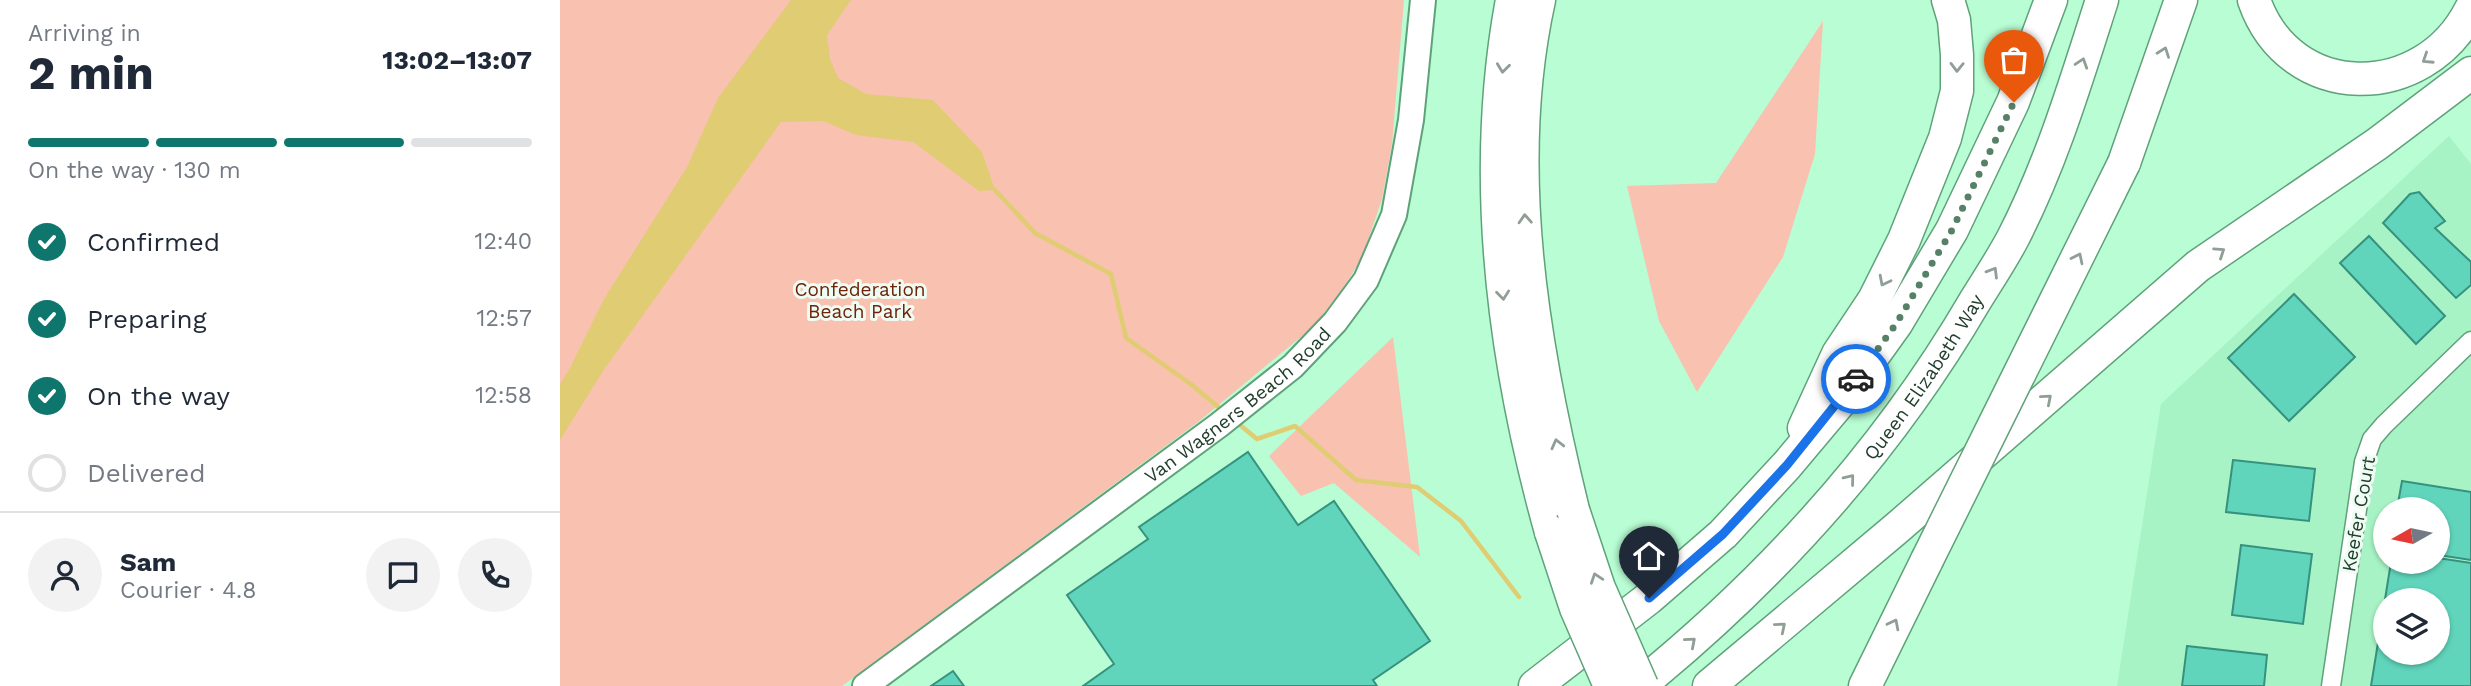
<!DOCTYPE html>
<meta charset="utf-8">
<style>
body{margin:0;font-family:"Work Sans",sans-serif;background:#f2f2f3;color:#1f2937;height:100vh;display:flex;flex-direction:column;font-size:26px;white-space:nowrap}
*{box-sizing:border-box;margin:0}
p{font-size:23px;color:#747a83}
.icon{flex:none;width:38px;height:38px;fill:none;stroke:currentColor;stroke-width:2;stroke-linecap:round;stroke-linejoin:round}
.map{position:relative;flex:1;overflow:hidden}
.side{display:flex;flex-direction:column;background:#fff;width:560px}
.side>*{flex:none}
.needle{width:46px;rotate:261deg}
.controls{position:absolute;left:1813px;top:497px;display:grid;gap:14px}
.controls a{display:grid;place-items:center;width:77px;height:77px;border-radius:50%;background:#fff;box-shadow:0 2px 5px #0004;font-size:35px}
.pin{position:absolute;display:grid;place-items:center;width:60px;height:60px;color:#fff;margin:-72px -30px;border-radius:50% 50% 50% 0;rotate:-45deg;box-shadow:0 0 7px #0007}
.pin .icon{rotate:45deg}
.courier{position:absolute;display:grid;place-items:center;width:70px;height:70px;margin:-35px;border:5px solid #1a73e8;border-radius:50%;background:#fff;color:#222;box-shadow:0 2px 9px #0007}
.headline em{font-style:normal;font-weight:700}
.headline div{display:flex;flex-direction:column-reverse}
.headline{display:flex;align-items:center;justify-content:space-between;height:119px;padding:0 28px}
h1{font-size:46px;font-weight:700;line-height:52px}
.bar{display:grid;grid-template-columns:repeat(4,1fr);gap:10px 7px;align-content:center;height:84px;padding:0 28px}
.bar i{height:9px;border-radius:5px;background:#e0e1e3}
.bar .active{background:#0f766e}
.bar p{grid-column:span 4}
.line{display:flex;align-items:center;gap:18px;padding:0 28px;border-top:2px solid #e0e1e3}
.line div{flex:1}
.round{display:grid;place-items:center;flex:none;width:74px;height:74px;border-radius:37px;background:#f2f2f3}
ol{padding:0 28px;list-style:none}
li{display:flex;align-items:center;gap:21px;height:77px}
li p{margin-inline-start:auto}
li .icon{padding:7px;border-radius:50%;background:#0f766e;color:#fff;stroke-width:4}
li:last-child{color:#747a83}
li i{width:38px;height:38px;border:4px solid #e0e1e3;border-radius:50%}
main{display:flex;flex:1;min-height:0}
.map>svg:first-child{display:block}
.built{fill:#a7f3c5;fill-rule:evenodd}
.green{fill:#f9c1b0}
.water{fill:#e0cc73}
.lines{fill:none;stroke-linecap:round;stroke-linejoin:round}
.stream{stroke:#e0cc73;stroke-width:4.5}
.building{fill:#60d5bc;stroke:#36917e;stroke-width:2;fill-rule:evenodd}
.street-casing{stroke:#5fa27a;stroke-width:21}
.secondary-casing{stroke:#5fa27a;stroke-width:28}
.highway-casing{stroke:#5fa27a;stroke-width:35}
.street{stroke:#fff;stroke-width:18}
.secondary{stroke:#fff;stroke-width:24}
.highway{stroke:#fff;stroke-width:32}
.highway-bridge-casing{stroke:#5fa27a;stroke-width:35;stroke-linecap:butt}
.highway-bridge{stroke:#fff;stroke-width:32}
.oneway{stroke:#909e96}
.done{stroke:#568167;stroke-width:7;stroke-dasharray:0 12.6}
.route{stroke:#1a73e8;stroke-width:9}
.labels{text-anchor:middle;stroke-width:6;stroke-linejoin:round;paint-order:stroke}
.park-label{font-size:19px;fill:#70230a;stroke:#effcf3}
.street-label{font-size:19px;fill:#223e2d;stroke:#effcf3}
</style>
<main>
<section class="side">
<div class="headline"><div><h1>2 min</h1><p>Arriving in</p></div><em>13:02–13:07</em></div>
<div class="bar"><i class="active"></i><i class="active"></i><i class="active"></i><i></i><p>On the way · 130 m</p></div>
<ol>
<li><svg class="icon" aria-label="check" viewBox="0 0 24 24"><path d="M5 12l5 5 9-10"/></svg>Confirmed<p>12:40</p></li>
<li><svg class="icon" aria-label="check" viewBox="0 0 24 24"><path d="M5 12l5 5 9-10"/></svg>Preparing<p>12:57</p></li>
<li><svg class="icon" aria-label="check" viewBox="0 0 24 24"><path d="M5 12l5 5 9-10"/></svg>On the way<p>12:58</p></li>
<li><i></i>Delivered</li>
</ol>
<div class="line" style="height:126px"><a class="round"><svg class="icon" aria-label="person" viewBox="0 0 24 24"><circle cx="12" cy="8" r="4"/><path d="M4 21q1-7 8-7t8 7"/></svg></a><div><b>Sam</b><p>Courier · 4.8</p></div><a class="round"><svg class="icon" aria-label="chat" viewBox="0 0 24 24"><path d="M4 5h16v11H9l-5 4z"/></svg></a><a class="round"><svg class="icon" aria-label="phone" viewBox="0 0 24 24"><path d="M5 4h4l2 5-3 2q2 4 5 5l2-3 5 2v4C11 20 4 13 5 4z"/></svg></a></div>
</section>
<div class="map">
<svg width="1911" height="686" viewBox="0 0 1911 686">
<rect width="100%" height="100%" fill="#b8fdd3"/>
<path class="built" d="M 1889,136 L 1911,164 L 1911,686 L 1557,686 L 1601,404 ZM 1825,509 L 1878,509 L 1878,562 L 1825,562 ZM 1825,600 L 1878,600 L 1878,653 L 1825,653 Z"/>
<path class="green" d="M 0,0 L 844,0 L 832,144 L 822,199 L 802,258 L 782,290 L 754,326 L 638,422 L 282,686 L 0,686 Z
M 1263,21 L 1255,154 L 1223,257 L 1137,392 L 1099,321 L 1067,186 L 1156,183 Z
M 833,337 L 860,557 L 774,483 L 741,496 L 709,456 Z"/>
<path class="water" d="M 231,0 L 291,0 L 267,35 L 270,59 L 278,78 L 306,94 L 373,100 L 422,152 L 435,190 L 419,191 L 353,142 L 296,135 L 263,121 L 221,122 L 43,371 L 0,440 L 0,384 L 10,368 L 44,299 L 127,167 L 158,98 Z"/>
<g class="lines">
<path class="stream" d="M 435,190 L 475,233 L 551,274 L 566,338 L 632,385 L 663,411
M 675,421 L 697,439 L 735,426 L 796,480 L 857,487 L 901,521 L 959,597"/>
</g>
<path class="building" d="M 1859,192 L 1885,221 L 1875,228 L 1911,262 L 1911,285 L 1896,298 L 1823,223 L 1850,194 Z
M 1809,236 L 1885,316 L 1856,344 L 1780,263 Z
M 1734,294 L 1795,357 L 1729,421 L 1668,358 Z
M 688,452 L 738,525 L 774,501 L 870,641 L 813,680 L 817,686 L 523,686 L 554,664 L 507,595 L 588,539 L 579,527 Z
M 1673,460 L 1755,469 L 1749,521 L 1666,512 Z
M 1842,481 L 1911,492 L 1911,560 L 1878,555 L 1878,509 L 1837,509 Z
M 1681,545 L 1752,554 L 1743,624 L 1672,615 Z
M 1878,558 L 1911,563 L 1911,686 L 1811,686 L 1831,562 L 1878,562 ZM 1825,600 L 1878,600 L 1878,653 L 1825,653 Z
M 1627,646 L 1707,655 L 1704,686 L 1622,686 Z
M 393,671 L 404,686 L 371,686 Z"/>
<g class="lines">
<defs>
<path id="street" d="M 1771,686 L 1804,462 L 1812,439 L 1824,425 L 1911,341"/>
<g id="secondary">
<path id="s1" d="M 305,686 L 659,425 L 733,366 L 775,322 L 806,280 L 834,215 L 851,120 L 863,0"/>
</g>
<g id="highway">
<path d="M 952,0 C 919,177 943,360 991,532"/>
<path d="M 979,0 C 942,167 973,347 1013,510"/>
<path d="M 1694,0 C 1730,104 1864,103 1911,9"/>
<path d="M 1564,163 L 1621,0"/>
<path d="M 1244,428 L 1278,354 L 1314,300 L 1344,240 L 1385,138 L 1397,91 L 1397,55 L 1394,20 L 1388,0"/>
<path d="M 975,686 L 1089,598 L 1163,534 L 1227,465 L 1280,402 L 1336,324 L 1392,230 L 1453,102 L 1491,0"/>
<path id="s2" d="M 1079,686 C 1213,577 1328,450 1415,301 C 1428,280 1442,259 1453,238 C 1492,162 1516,81 1542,0"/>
<path d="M 1149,686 L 1337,528 L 1638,266 L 1817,144 L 1911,73"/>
<path d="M 1305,686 L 1367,560"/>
</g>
</defs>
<use href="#street" class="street-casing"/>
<use href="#secondary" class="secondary-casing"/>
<use href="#highway" class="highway-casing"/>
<use href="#street" class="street"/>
<use href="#secondary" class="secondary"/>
<use href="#highway" class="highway"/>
<defs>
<path id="highway-bridge" d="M 1013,510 L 1039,588 L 1082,686
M 991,532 L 1016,608 L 1050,686
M 1367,560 L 1564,163"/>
</defs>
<use href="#highway-bridge" class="highway-bridge-casing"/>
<use href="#highway-bridge" class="highway-bridge"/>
</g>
<defs><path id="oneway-chevron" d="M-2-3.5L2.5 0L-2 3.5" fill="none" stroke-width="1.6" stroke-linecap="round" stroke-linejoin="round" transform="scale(1.75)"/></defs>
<g class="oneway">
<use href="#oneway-chevron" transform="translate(1604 52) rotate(-70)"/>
<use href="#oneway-chevron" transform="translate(1867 59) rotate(147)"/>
<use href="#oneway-chevron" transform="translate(1522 63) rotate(-72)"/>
<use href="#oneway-chevron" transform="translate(1397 67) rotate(91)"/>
<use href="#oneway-chevron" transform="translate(943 68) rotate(97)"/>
<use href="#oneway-chevron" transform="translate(965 219) rotate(-93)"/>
<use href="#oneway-chevron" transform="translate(1660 252) rotate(-34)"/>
<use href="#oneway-chevron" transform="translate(1518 258) rotate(-64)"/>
<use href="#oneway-chevron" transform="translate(1433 272) rotate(-59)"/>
<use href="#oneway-chevron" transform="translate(1324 281) rotate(117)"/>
<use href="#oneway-chevron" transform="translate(943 295) rotate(84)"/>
<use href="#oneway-chevron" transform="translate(1487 399) rotate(-41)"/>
<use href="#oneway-chevron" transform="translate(997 444) rotate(-104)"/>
<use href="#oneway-chevron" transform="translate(1290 479) rotate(-51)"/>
<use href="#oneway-chevron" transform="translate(1036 578) rotate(-109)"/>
<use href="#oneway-chevron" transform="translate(1334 624) rotate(-63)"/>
<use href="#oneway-chevron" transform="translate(1221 627) rotate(-40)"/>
<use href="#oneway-chevron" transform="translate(1131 642) rotate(-41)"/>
</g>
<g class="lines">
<path class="done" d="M 1296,379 L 1336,324 L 1392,230 L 1454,102"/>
<path class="route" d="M 1089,598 L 1163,534 L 1227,465 L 1296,379"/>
</g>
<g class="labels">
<g class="park-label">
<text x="300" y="296">Confederation<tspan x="300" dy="22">Beach Park</tspan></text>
</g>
<g class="street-label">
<text dy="7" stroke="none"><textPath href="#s2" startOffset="422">Queen Elizabeth Way</textPath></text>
<text dy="7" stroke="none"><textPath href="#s1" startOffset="467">Van Wagners Beach Road</textPath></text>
<text transform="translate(1798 514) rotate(-80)" y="7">Keefer Court</text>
</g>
</g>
</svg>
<div class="controls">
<a><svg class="needle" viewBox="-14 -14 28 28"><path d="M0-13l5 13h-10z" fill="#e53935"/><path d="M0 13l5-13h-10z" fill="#747a83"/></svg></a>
<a><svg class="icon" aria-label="layers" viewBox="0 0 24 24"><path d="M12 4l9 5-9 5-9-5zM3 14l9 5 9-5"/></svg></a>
</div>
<div class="pin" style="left:1454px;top:102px;background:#ea580c"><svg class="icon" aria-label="bag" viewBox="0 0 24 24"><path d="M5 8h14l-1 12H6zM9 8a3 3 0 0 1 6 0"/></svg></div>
<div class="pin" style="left:1089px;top:598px;background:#1f2937"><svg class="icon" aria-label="home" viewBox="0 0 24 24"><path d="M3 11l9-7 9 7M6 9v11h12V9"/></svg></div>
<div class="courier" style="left:1296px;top:379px"><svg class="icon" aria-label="car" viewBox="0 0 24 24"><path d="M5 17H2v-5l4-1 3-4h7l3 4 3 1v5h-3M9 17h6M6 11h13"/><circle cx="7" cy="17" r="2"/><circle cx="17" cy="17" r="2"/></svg></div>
</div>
</main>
